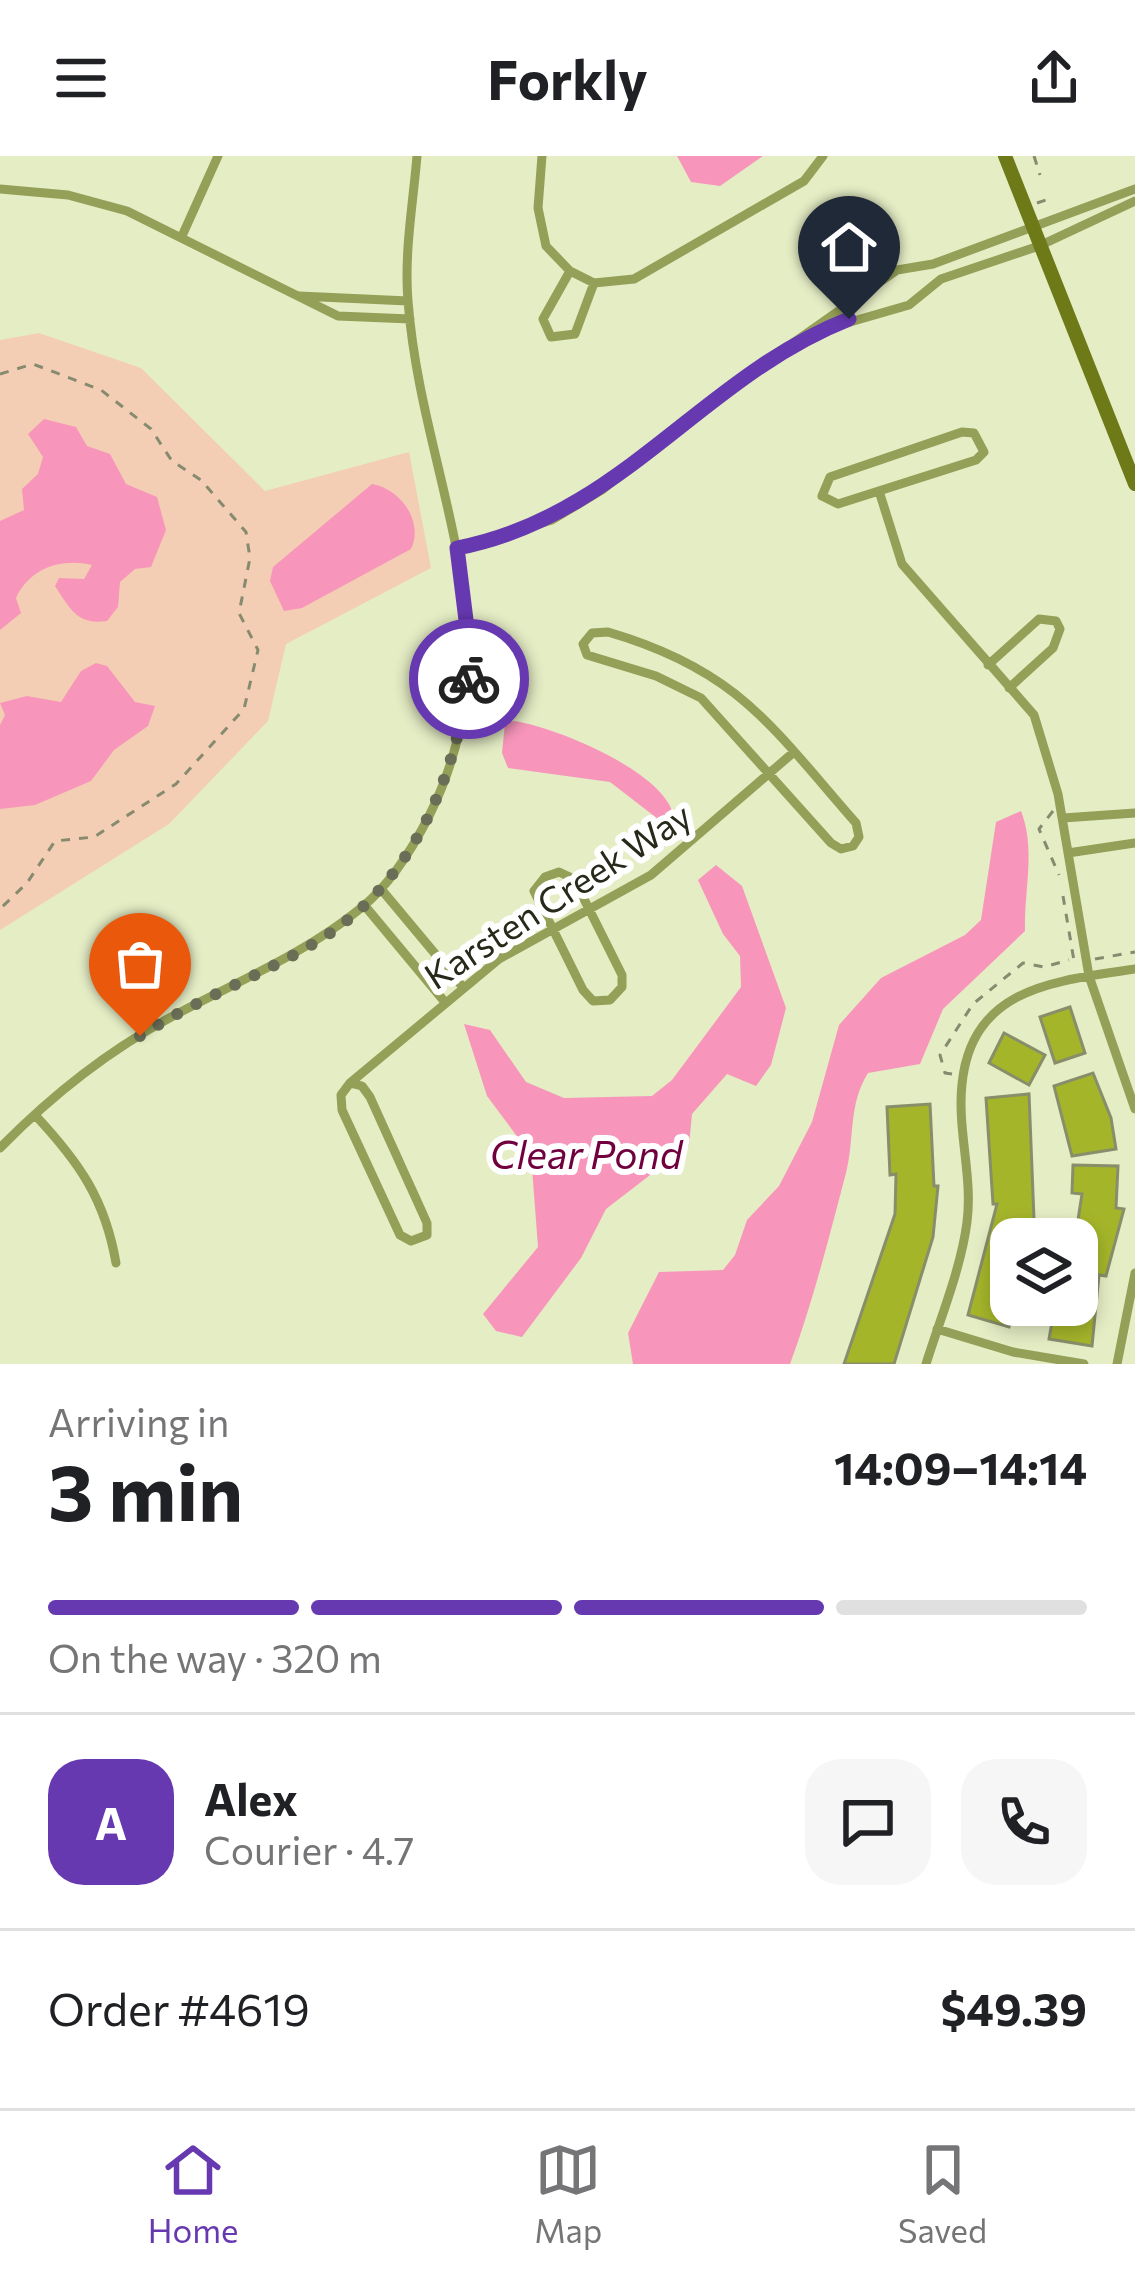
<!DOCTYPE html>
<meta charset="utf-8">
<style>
body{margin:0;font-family:Commissioner,sans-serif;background:#f6f6f6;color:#202124;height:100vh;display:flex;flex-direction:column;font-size:45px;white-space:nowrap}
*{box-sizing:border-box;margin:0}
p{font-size:39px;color:#757577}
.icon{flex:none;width:66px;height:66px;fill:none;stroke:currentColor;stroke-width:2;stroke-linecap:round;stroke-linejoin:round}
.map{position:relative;height:1208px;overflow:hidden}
.sheet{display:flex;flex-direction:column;background:#fff;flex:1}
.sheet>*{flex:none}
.tools{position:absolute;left:990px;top:1062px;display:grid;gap:24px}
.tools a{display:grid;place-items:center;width:108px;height:108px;border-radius:24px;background:#fff;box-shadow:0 6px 18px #0003;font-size:60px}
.pin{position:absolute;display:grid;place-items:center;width:102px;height:102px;color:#fff;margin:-123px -51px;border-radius:50% 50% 50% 0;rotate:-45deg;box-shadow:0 0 12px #0007}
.pin .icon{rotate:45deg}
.courier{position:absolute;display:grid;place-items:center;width:120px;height:120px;margin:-60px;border:9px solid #6739b1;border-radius:50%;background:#fff;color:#222;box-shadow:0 3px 15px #0007}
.summary em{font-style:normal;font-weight:700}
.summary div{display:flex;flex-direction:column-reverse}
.summary{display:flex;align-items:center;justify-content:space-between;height:204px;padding:0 48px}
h1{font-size:78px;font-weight:700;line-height:90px}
.bar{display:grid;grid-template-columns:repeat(4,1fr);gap:18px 12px;align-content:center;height:144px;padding:0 48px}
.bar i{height:15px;border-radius:9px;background:#e0e0e0}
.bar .active{background:#6739b1}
.bar p{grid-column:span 4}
.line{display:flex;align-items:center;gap:30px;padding:0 48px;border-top:3px solid #e0e0e0}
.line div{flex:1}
.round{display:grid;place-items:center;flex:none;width:126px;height:126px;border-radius:36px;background:#f6f6f6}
header{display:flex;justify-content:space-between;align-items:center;height:156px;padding:0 48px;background:#fff;font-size:54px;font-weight:700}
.tabs{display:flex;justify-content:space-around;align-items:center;height:168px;border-top:3px solid #e0e0e0;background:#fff;font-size:33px;color:#757577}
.tabs a{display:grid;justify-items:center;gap:6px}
.tabs .active{color:#6739b1}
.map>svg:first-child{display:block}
.green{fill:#f3ceb4}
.water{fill:#f796ba}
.building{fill:#a5b52a;stroke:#888e6a;stroke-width:3}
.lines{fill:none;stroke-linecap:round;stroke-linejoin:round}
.path{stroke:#868b6f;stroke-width:3;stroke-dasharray:9 9;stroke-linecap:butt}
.street{stroke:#949f57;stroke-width:9}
.secondary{stroke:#6e7917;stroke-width:14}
.done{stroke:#6a6e56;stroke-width:12;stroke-dasharray:0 21.6}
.route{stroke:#6739b1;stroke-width:15}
.labels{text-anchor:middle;stroke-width:12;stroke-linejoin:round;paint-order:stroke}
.street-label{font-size:36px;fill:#27291a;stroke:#fff}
.water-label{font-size:39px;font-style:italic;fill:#71003e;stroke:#fff}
</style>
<header><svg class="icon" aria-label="menu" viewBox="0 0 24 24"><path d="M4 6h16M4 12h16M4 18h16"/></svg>Forkly<svg class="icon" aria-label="share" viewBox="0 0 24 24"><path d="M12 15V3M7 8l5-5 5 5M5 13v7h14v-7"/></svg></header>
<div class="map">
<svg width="1135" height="1208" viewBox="0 0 1135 1208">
<rect width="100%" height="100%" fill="#e5edc5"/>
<path class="green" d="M 39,177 L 141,212 L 265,335 L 409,296 L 431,412 L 286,488 L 268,565 L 169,668 L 0,774 L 0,184 Z"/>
<path class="water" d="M 677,0 L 763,0 L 720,30 L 691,26 Z
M 44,263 L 76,271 L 87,290 L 110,298 L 126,328 L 157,341 L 166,374 L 151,411 L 135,413 L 120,426 L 118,451 L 107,465 C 77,470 69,451 55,430 L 59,422 L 84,423 L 92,409 C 61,402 30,412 16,442 L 21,457 L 0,474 L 0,365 L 24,354 L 22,333 L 38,318 L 43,301 L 28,278 Z
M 372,328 C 401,333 424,366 411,393 L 302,452 L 284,455 L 270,425 L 273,411 Z
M 96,507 L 107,510 L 135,546 L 155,550 L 148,570 L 114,594 L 91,625 L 35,649 L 0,653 L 0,569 L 5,559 L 0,547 L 27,540 L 61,546 L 81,515 Z
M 514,565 C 556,571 668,617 674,662 L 666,668 L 658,663 L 610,626 L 508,612 L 502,597 L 505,567 Z
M 1021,655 C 1036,694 1024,732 1025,775 L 943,853 L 920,908 L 868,917 C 848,949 855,981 846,1017 C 829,1081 813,1146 790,1208 L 633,1208 L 628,1177 L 659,1116 L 723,1114 L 735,1099 L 747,1064 L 779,1030 L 812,966 L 839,869 L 881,822 L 965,779 L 981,764 L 996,666 Z
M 716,709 L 742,730 L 786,852 L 771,909 L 756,930 L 727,918 L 692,958 L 689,989 L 606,1053 L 581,1102 L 522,1181 L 496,1175 L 483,1158 L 538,1091 L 531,999 L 487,940 L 464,868 L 490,874 L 526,926 L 564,942 L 652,940 L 672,924 L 741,831 L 740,800 L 723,778 L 698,724 Z"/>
<path class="building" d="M 1070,851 L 1085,897 L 1055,907 L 1040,861 Z
M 1004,877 L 1045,899 L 1029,929 L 989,907 Z
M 1093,917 L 1111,962 L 1116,993 L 1072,1000 L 1054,930 Z
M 1029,938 L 1034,1063 L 1040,1065 L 1036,1083 L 1011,1083 L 1011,1149 L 1016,1149 L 1009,1171 L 968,1159 L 997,1048 L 993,1048 L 986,942 Z
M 930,948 L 934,1030 L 938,1030 L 933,1081 L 894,1208 L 844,1208 L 895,1058 L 896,1018 L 890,1019 L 887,951 Z
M 1073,1009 L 1118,1010 L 1116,1052 L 1124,1053 L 1106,1120 L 1099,1119 L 1092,1190 L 1049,1183 L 1055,1149 L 1077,1149 L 1075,1083 L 1082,1038 L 1072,1037 Z"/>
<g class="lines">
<path class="path" d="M 1034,0 L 1040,19
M 1037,47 L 1049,43
M 0,218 L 33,208 L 101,234 L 151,273 L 172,305 L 201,324 L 246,376 L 250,402 L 239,457 L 258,494 L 244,553 L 176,628 L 94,681 L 55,685 L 27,727 L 0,753
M 1053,655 L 1039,673 L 1059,719
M 1063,740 L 1074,805
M 1095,803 L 1135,796
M 952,918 L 945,917 L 940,899 L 973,848 L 1023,807 L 1044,811 L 1069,804"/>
<path class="street" d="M 542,0 L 538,52 L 546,90 L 570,115 L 594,127 L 634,123 L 804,25 L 823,0
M 0,33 L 68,39 L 127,55 L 338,160 L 410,163
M 182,80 L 218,0
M 570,115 L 543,163 L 551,181 L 575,178 L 594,127
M 299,140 L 408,145
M 819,175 L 909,149 L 941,123 L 1039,90 L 1135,45
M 962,276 L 974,277 L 984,296 L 976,304 L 838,348 L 822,340 L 830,321 Z
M 879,335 L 902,408 L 1034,559 L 1058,638 L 1089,820 L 1135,953
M 457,392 L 552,364 L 602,334 L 733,229 L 897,114 L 933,108 L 1135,33
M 608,476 C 738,514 771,570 856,667 L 859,681 L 853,690 L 841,693 L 831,687 L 701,542 L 656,520 L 587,499 L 583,488 L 592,477 Z
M 988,509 L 1039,463 L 1056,465 L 1060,473 L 1053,492 L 1009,532
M 1063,662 L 1135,657
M 1068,697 L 1135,687
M 559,716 L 574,723 L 622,819 L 622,831 L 610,844 L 593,845 L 583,834 L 534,735 L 545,721 Z
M 381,733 L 462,830
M 365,750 L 444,845
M 350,927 L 362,930 L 370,941 L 427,1067 L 427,1079 L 411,1085 L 400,1079 L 342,954 L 341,939 L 350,927 L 499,803 L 651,719 L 794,596
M 35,959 C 79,1006 105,1043 116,1107
M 0,992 C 50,941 109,894 173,860 C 236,826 305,798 361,752 C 391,728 413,692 430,658 C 520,476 422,327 408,145 C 404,97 413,48 417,0
M 937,1173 L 1013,1196 L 1084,1208
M 926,1208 C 940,1163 961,1113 967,1066 C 973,1020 957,974 962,928 C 972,830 1057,825 1135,813
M 1117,1208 L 1135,1117"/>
<path class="secondary" d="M 1005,0 L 1135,328"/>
</g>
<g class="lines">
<path class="done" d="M 140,880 C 197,843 261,820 318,785 C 412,727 453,627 469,523"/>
<path class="route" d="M 469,523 L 471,504 L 457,392 C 622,360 700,222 849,163"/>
</g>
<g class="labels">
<g class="street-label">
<text transform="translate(558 740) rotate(-33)" y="13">Karsten Creek Way</text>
</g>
<g class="water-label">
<text x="586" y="1013">Clear Pond</text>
</g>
</g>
</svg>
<div class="tools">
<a><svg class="icon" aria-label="layers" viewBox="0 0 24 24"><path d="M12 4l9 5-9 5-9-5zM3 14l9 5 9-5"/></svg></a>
</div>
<div class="pin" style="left:140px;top:880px;background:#ea580c"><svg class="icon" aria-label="bag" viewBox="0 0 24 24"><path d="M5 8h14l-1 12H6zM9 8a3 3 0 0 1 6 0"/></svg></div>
<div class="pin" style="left:849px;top:163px;background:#1f2937"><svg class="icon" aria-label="home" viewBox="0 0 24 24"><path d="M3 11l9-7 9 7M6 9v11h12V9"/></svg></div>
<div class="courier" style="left:469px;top:523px"><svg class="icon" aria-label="bike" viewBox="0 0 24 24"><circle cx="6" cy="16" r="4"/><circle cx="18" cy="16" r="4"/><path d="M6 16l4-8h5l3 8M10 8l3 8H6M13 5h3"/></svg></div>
</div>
<section class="sheet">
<div class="summary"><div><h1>3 min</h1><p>Arriving in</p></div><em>14:09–14:14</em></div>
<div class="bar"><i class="active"></i><i class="active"></i><i class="active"></i><i></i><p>On the way · 320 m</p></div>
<div class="line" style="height:216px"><b class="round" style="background:#6739b1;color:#fff">A</b><div><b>Alex</b><p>Courier · 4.7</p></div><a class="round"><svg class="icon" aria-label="chat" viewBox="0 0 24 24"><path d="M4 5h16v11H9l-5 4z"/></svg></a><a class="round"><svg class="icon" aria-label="phone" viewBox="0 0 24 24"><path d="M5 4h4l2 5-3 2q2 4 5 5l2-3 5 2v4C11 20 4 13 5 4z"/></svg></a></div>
<div class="line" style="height:156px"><div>Order #4619</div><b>$49.39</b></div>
</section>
<nav class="tabs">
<a class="active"><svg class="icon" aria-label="home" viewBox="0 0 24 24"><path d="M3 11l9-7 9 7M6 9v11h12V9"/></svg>Home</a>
<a><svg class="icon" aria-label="map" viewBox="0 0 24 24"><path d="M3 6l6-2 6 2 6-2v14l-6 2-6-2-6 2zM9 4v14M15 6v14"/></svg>Map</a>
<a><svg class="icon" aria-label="saved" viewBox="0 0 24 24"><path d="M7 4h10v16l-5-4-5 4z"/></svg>Saved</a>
</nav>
